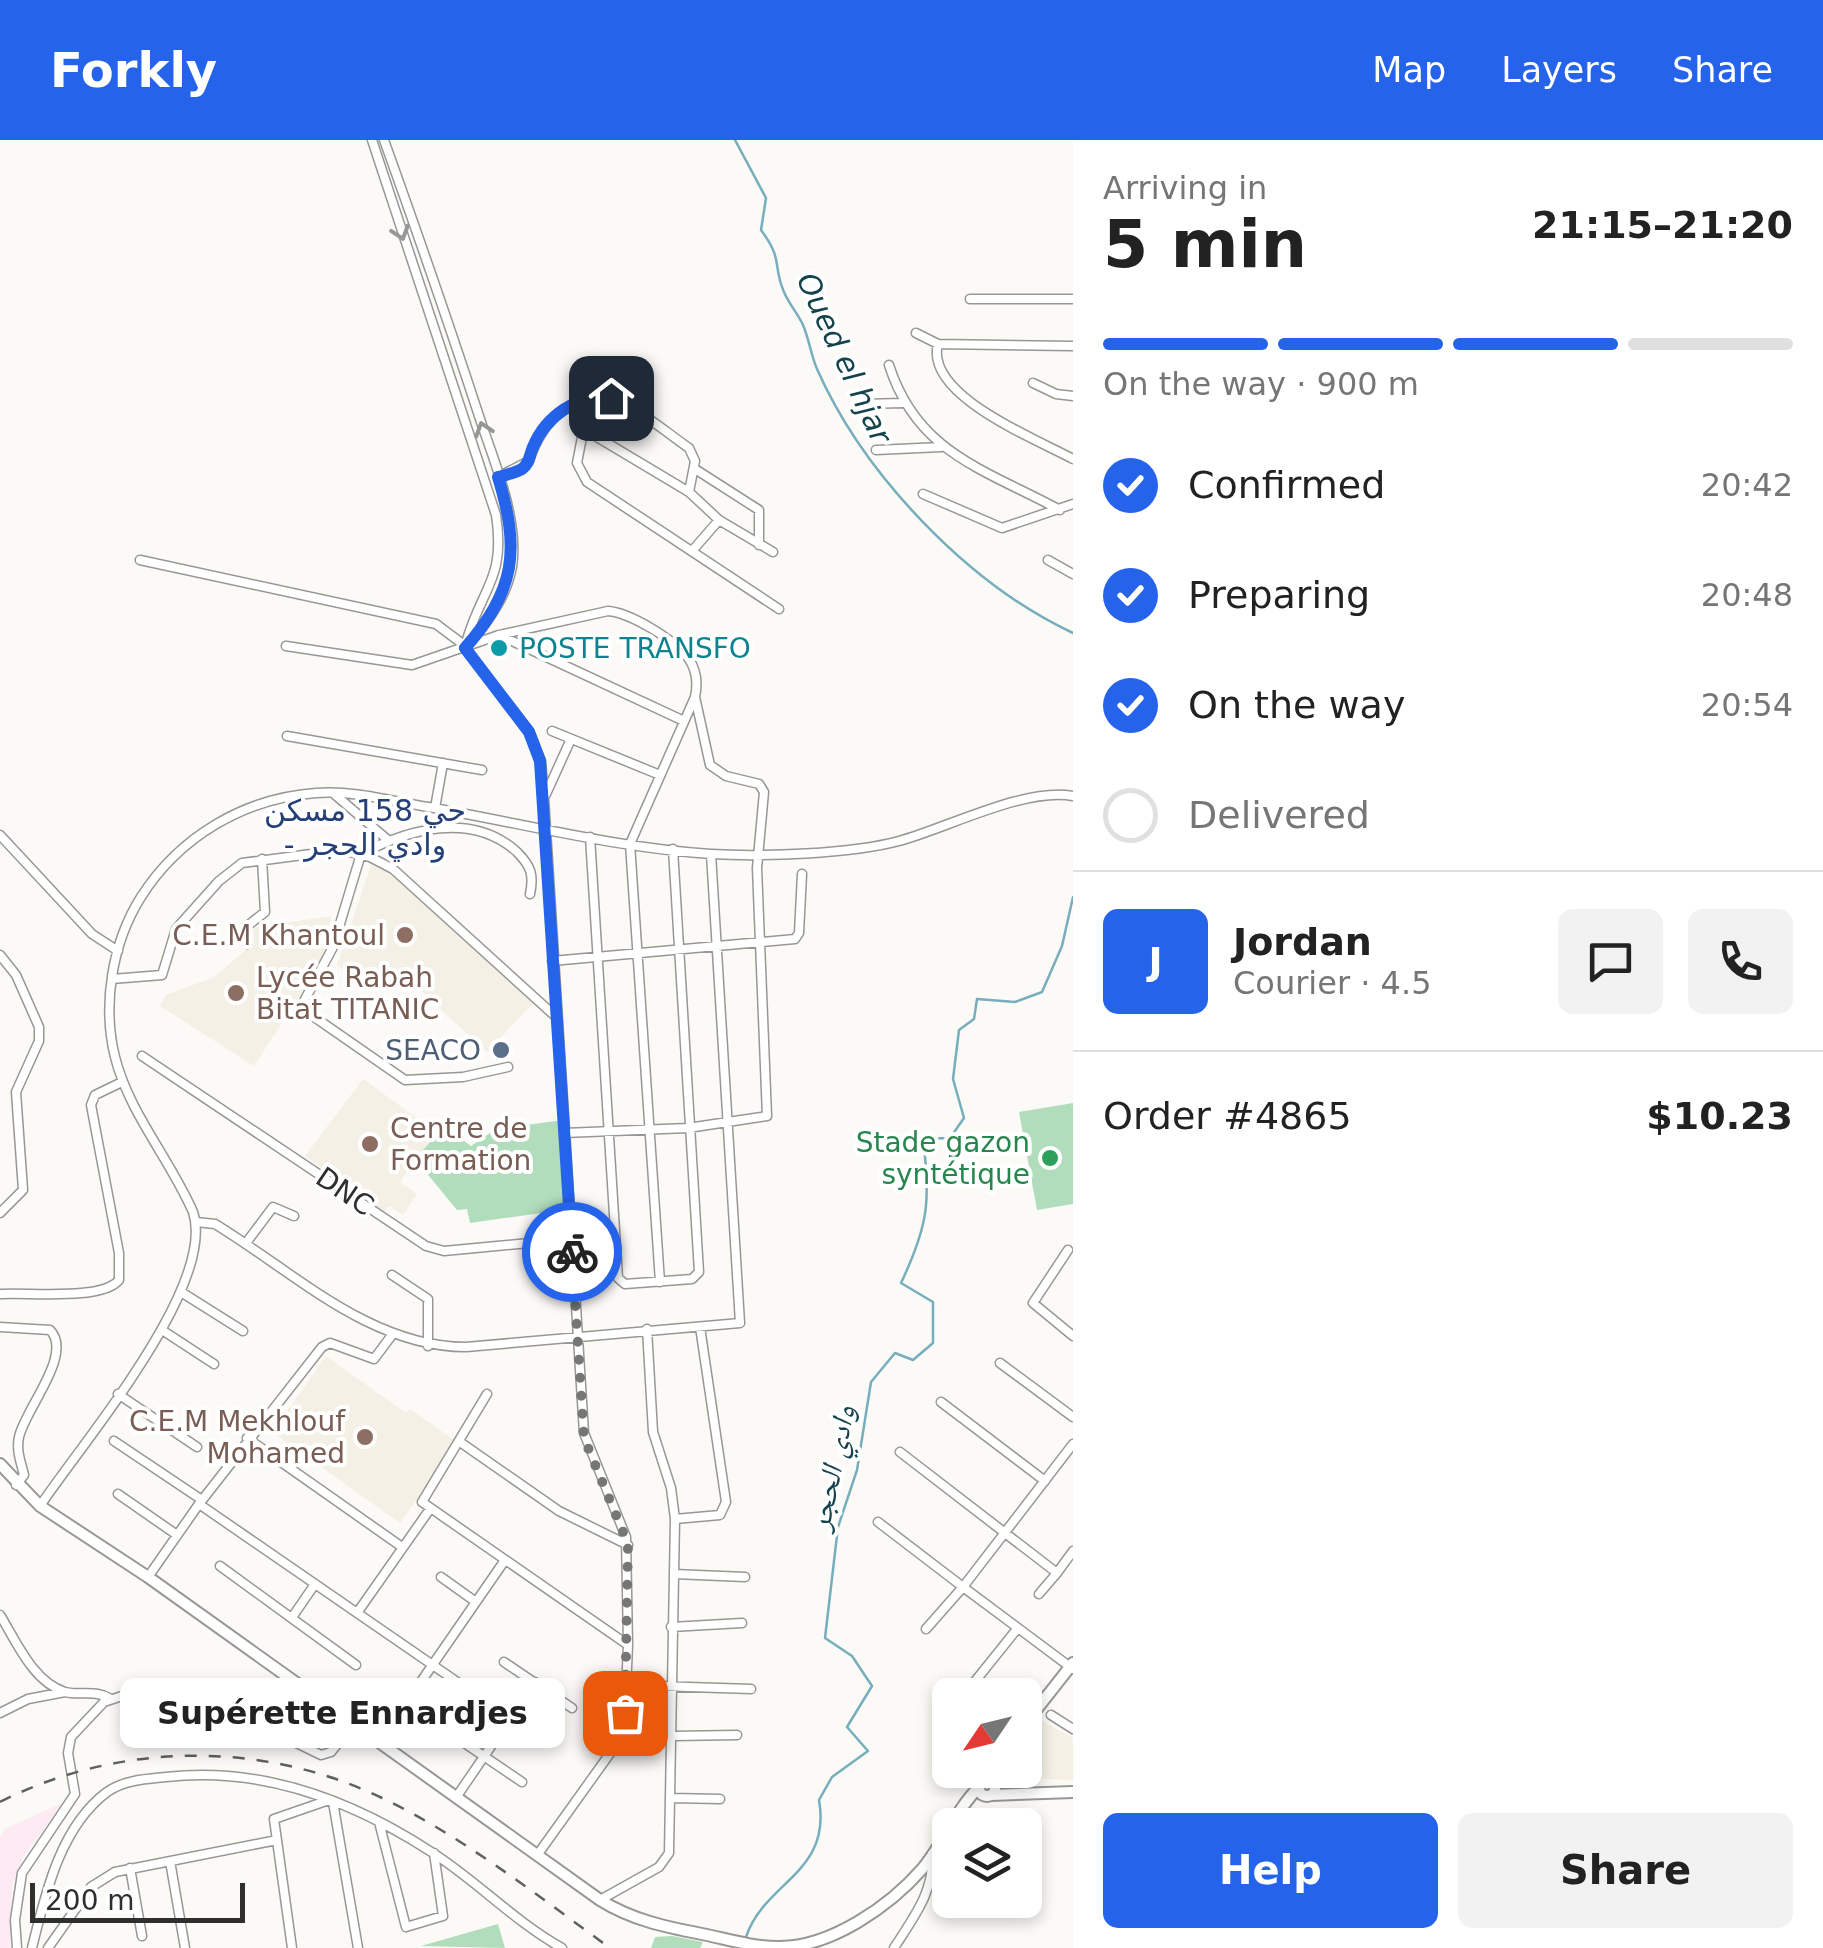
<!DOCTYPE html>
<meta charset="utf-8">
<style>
body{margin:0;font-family:"DejaVu Sans","Noto Naskh Arabic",sans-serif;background:#f2f2f2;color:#222;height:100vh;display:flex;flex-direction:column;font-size:38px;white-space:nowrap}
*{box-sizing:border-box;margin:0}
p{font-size:32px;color:#767676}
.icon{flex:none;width:55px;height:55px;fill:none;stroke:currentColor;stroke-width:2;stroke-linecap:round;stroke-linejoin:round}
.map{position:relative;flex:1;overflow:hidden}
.details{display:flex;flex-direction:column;background:#fff;width:750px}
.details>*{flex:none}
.needle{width:65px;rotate:235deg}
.tools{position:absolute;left:932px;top:1538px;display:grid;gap:20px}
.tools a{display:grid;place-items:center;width:110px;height:110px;border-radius:15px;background:#fff;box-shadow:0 5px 15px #0003;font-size:50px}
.scale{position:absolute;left:30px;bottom:25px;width:215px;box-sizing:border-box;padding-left:10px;border:5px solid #2f2f2e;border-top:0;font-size:28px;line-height:35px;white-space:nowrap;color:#2f2f2e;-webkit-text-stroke:8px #fff;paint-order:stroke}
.pin{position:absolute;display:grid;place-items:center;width:85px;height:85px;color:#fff;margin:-42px;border-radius:20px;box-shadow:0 5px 15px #0006}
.courier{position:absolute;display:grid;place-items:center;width:100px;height:100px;margin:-50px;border:8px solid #2563eb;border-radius:50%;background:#fff;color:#222;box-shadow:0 2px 12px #0007}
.bubble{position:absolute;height:70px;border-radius:15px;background:#fff;box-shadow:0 5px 15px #0003;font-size:32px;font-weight:700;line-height:70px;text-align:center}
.overview em{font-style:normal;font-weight:700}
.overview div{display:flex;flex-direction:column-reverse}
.overview{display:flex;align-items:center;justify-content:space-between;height:170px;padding:0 30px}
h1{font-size:65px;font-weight:700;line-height:75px}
.bar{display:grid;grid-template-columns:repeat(4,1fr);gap:15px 10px;align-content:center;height:120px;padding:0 30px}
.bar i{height:12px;border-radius:8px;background:#e0e0e0}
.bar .on{background:#2563eb}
.bar p{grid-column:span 4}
.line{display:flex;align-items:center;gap:25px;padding:0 30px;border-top:2px solid #e0e0e0}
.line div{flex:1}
.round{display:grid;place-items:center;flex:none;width:105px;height:105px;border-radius:15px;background:#f2f2f2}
ol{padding:0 30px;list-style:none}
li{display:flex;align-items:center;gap:30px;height:110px}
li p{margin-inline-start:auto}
li .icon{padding:10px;border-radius:50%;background:#2563eb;color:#fff;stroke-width:4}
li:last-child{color:#767676}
li i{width:55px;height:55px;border:5px solid #e0e0e0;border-radius:50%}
.action{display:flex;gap:20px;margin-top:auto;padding:20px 30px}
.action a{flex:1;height:115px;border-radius:15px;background:#2563eb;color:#fff;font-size:40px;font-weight:700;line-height:115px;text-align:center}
.action a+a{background:#f2f2f2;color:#222}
header{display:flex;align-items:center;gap:60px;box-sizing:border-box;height:140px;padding:0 50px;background:#2563eb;color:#fff}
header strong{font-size:48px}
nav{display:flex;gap:55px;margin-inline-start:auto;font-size:35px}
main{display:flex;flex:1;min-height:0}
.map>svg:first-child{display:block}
.commercial{fill:#feeaf2}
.built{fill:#f4f0e5}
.green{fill:#b1ddbc}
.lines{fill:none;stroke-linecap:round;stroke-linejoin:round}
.stream{stroke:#78aebc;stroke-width:2.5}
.minor-casing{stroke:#989794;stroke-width:11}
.major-casing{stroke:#989794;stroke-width:14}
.minor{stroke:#fff;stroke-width:8}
.major{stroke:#fff;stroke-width:10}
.rail{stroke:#60605e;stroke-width:2.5;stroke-dasharray:12 12;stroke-linecap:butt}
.oneway{stroke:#979796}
.done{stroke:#767674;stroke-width:10;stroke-dasharray:0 18}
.route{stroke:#2563eb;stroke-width:12}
.culture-dot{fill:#0f9aa8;stroke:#fff;stroke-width:4}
.education-dot{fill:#8d6e63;stroke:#fff;stroke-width:4}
.service-dot{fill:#5c6f8a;stroke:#fff;stroke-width:4}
.leisure-dot{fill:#2e9e5b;stroke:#fff;stroke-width:4}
.labels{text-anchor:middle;stroke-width:8;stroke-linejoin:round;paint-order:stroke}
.culture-label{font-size:28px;fill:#0d838f;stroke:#fff;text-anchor:start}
.education-label{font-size:28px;fill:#785e54;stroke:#fff;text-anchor:end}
.service-label{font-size:28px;fill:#4e5e75;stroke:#fff;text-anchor:end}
.leisure-label{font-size:28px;fill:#27864d;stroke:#fff;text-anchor:end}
.street-label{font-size:28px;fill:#2f2f2e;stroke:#fff}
.water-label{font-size:30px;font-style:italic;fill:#14434d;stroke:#fff}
.neighbourhood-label{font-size:30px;fill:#254078;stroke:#fff}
</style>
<header>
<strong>Forkly</strong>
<nav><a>Map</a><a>Layers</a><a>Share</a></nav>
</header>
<main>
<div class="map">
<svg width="1073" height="1808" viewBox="0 0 1073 1808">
<rect width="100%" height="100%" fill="#fbfaf7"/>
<path class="commercial" d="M 62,1663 L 23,1717 L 12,1746 L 10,1808 L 0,1808 L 0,1696 L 5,1689 Z"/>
<path class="built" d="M 371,725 L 392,735 L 533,863 L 487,912 L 418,848 L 363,846 L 337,825 Z
M 331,776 L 328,812 L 254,926 L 160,866 L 166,855 L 214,837 L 254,803 L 253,788 Z
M 363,939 L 436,992 L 400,1042 L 417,1054 L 403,1075 L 389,1066 L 384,1072 L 305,1016 Z
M 326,1216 L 406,1273 L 410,1269 L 457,1302 L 400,1383 L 272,1292 Z
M 1042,1581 L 1073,1598 L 1073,1640 L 1015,1638 L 1011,1630 L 1025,1630 L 1025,1605 Z"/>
<path class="green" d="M 1073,963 L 1073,1064 L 1037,1070 L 1019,972 Z
M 563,980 L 569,1069 L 470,1083 L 467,1069 L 457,1070 L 415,1019 L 444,986 L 471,1006 L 496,989 Z
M 498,1784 L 505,1808 L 421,1806 Z
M 672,1796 L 703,1802 L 700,1808 L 651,1808 L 655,1797 Z"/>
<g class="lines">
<path class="stream" d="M 735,0 L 766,58 L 761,90 C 784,121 772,124 784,152 C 789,164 798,174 803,185 C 809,199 811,215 817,229 C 864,335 968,444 1073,493
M 746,1797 C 764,1742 832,1733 819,1660 L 832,1637 L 868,1611 L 847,1587 L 872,1546 L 852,1516 L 825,1498 L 838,1387 L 857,1330 L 871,1242 L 895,1213 L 913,1220 L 933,1203 L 933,1162 L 901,1143 C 928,1086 931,1061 923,999 L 950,998 L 964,978 L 953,939 L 959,890 L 974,879 L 977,859 L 1015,862 L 1042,852 L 1062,806 L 1073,757"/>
<defs>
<path id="minor" d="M 372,0 L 496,375 C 506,440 481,448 466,503
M 384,0 C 417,92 449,184 479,276 C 493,319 516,371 513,418 C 511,451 489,481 468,505
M 970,159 L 1073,159
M 916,193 L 938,204
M 1073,206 L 938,204 C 924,255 1036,299 1073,319
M 889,225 C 917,313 984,329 1060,370
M 1033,243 L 1056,254 L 1073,256
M 863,264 L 903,263
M 569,266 L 592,294 L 689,352
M 584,287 L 577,323 L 587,342 L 779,469
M 876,310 L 941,307
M 695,329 L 759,370 L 759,405
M 498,337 L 529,321 C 535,302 547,281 564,269 C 609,238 651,282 689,308 L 695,321 L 689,352 L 719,380 L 773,412
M 923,354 L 1002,388 L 1073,364
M 692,411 L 719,380
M 140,420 L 436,484 L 460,502 L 529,591 L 541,621 L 544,658 L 584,1293 L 626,1397 L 628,1505 L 625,1573 L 616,1605 L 538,1714
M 1048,420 L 1073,434
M 499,495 L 684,581
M 286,506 L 412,525 L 499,495 L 608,471 C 631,473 675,500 689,519 C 697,531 698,543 695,557 L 630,704 L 660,1142
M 552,591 L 660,635
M 287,596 L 482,630
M 333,653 L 389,701
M 546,654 L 571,599
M 435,668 L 443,623
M 0,695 L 92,794 L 118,811
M 590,697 L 618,1138 L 625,1144 L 692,1139 L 699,1132 L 673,709
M 247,804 L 246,787 L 265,772 L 262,719
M 0,815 L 16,835 L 39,887 L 39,901 L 16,952 L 23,1050 L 0,1073
M 552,821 L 795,799 L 799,793 L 802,734
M 112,839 L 162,835 L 176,789 L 219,741 L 242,723 L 341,710 L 370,717 L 393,729 L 555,876
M 142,916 L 426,1106 L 444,1111 L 571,1099
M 508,927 L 463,937 L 405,940 L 307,872 L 303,863 L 333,807 L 361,714 C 409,689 472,671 517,712 C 531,726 534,735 530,754
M 564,993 L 688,988 L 767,976 L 757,728 L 764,652 L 759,644 L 726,636 L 710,625 L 695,557
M 196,1082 L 215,1084 C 294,1132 370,1207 466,1207 L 740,1183 L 711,714
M 246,1103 L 273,1067 L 294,1076
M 1068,1110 L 1033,1163 L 1073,1196
M 392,1135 L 428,1159 L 428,1206
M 181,1152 L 243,1191
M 0,1154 C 28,1152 102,1161 119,1140 L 119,1113 L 91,965 L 95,955 L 122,942
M 0,1187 L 50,1190 C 74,1214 25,1269 19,1297 C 16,1311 21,1322 24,1335 L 16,1345
M 162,1190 L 214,1224
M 1000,1223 L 1073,1277
M 118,1254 L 197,1307
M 487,1254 L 422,1362 L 628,1505
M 941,1262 L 1045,1341
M 247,1298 L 402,1407
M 114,1301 L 202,1360
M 460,1302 L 559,1371 L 628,1405
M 1073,1304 L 963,1447 L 1073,1529
M 900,1312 L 1057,1433 L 1073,1411
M 118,1354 L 177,1395
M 199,1364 L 322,1207 L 330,1203 L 374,1219 L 392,1195
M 40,1366 C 82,1303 217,1146 193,1072 C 170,1019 129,973 115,917 C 102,865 112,803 141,757 C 179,697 244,658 316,653 C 353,650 391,661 428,667 C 521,683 616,708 711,714 C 761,717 851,714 899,701 C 947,688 1025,647 1073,656
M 675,1379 L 720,1375 L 726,1362 L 700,1187
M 878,1382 L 963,1447 L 926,1489
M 220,1426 L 356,1525
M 674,1434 L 745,1437
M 148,1437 L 199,1364 L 511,1579
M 441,1437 L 476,1462
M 1039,1454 L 1057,1433
M 357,1473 L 430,1369
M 0,1475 C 16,1501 33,1542 65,1552 C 82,1556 94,1549 111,1559
M 293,1476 L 315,1444
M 671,1487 L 742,1483
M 504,1522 L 572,1568
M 627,1545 L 751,1549
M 964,1555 L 1017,1489
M 0,1573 L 28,1559 L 65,1552
M 1051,1575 L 1073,1589
M 942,1583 L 950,1572
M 454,1596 L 522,1642
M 673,1596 L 737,1595
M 380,1601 L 505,1420
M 457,1656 L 535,1542
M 671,1658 L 720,1659
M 333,1662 L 358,1808
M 379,1682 L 406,1787 L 443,1776 L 434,1713
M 170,1721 L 185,1808
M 130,1728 L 142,1796
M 600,1760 L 659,1727 L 669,1713 L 675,1379 L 671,1348 L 653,1292 L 647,1189
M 17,1808 L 15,1780 L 22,1733 L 75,1654 L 68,1613 L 71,1597 L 104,1562 L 125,1555 L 203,1564 L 243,1577 L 321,1615 L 331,1612 L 354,1583
M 32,1808 C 45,1755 60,1687 107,1652 C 124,1640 146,1639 166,1637 C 263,1626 352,1660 433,1713 C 478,1742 514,1781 562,1808
M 48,1808 L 91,1747 L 115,1732 L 277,1700
M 292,1808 L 274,1679 L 329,1660
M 894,1808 C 913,1778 935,1751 932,1714"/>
<path id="major" d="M 0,1324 L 40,1366 L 148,1437 L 600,1760 C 632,1780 666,1787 702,1794 C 727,1799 752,1807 778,1807 C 830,1808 890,1766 923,1728 C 944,1703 955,1671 979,1647
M 1025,1584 L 1073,1523
M979 1648a8 8 0 1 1 16 0a8 8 0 1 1-16 0Z
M 991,1655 L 1073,1652"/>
</defs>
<use href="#minor" class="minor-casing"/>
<use href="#major" class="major-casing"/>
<use href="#minor" class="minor"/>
<use href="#major" class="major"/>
<path class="rail" d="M 0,1662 C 118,1602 262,1600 382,1658 C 462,1696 538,1756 610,1808"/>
</g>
<defs><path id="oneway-chevron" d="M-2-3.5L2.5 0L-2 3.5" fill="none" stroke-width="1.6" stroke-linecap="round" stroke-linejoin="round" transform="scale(2.5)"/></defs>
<g class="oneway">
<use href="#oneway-chevron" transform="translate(401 93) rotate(72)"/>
<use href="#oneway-chevron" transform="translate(483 289) rotate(-108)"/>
</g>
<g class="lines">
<path class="done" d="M 572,1112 L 584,1298 L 628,1404 L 625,1573"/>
<path class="route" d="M 572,1112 L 540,621 L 529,592 L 465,508 C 516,451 520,409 498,337 C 506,335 515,333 522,329 C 530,323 529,316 533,307 C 546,276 577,254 611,258"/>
</g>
<circle class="culture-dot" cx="499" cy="508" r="10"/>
<g class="education-dot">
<circle cx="405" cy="795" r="10"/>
<circle cx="236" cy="853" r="10"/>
<circle cx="370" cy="1004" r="10"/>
<circle cx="365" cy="1297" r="10"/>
</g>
<circle class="service-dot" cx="501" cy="910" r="10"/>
<circle class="leisure-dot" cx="1050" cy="1018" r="10"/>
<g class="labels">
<g class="culture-label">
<text x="519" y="518">POSTE TRANSFO</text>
</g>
<g class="education-label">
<text x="385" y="805">C.E.M Khantoul</text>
<text x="256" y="847" text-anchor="start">Lycée Rabah<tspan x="256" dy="32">Bitat TITANIC</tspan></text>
<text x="390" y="998" text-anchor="start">Centre de<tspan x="390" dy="32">Formation</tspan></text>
<text x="345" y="1291">C.E.M Mekhlouf<tspan x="345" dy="32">Mohamed</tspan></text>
</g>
<g class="service-label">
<text x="481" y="920">SEACO</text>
</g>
<g class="leisure-label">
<text x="1030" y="1012">Stade gazon<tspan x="1030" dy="32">syntétique</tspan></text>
</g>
<g class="street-label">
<text transform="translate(345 1051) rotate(34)" y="10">DNC</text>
</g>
<g class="water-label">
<text transform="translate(844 218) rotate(65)" y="10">Oued el hjar</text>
<text transform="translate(832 1328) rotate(-78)" y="10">وادي الحجر</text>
</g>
<g class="neighbourhood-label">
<text x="365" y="681">حي 158 مسكن<tspan x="365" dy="34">- وادي الحجر</tspan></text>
</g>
</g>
</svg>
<div class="tools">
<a><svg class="needle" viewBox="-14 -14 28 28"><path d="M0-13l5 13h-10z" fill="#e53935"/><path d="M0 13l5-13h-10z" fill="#767676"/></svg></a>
<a><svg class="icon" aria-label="layers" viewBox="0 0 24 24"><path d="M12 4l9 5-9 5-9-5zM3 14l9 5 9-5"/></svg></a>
</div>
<div class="scale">200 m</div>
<div class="pin" style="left:625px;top:1573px;background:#ea580c"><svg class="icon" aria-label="bag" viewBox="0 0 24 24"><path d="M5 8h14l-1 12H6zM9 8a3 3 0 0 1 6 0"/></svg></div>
<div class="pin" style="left:611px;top:258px;background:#1f2937"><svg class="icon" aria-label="home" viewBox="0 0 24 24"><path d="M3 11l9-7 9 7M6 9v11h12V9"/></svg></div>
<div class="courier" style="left:572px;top:1112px"><svg class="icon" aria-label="bike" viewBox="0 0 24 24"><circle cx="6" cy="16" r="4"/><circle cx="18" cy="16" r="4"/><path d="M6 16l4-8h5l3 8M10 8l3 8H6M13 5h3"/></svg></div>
<div class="bubble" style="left:120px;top:1538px;width:445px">Supérette Ennardjes</div>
</div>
<section class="details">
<div class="overview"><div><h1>5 min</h1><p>Arriving in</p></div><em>21:15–21:20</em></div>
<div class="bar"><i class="on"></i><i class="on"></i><i class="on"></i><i></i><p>On the way · 900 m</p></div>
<ol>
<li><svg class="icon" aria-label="check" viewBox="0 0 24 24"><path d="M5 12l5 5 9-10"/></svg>Confirmed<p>20:42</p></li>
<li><svg class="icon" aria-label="check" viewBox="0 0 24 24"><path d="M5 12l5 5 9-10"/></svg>Preparing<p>20:48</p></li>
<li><svg class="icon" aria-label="check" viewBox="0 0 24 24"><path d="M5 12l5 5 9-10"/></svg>On the way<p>20:54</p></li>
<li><i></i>Delivered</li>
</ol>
<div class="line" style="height:180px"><b class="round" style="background:#2563eb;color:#fff">J</b><div><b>Jordan</b><p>Courier · 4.5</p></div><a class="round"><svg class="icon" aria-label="chat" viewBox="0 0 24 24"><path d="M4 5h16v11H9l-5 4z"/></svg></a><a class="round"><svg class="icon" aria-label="phone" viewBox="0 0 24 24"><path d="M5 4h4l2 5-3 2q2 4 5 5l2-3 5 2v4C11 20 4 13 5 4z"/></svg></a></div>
<div class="line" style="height:130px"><div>Order #4865</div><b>$10.23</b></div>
<div class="action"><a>Help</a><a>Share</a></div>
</section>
</main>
